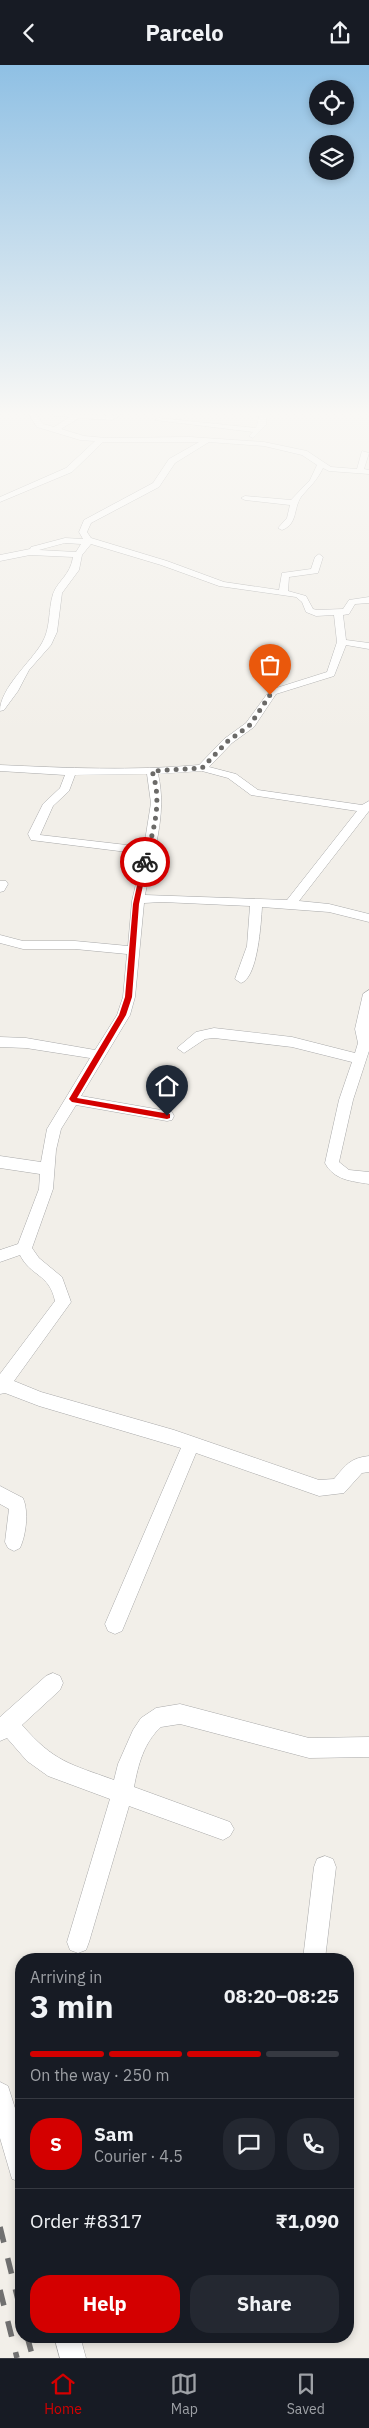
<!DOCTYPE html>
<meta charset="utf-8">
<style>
body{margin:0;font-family:"IBM Plex Sans",sans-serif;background:#242831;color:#f1f3f6;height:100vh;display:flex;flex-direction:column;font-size:19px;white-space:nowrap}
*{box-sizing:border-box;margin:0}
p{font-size:16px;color:#9ea1a6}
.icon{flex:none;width:28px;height:28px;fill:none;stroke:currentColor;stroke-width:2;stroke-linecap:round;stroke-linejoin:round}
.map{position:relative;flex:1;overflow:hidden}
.details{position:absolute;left:15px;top:1888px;width:339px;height:390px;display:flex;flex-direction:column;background:#171b24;border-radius:20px;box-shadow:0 2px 8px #0003}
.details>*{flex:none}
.tools{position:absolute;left:309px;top:15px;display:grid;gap:10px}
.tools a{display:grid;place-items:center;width:45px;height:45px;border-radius:50%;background:#171b24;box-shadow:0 2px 8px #0003;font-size:25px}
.pin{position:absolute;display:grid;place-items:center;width:42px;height:42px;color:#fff;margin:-51px -21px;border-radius:50% 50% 50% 0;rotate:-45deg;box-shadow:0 0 5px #0007}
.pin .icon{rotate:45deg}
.courier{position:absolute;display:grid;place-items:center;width:50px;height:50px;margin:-25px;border:4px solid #d40000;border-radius:50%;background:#fff;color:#222;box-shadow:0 1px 6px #0007}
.overview em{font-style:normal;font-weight:700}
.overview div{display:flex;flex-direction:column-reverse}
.overview{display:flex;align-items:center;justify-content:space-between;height:85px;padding:0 15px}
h1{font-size:32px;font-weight:700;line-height:38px}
.bar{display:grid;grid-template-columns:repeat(4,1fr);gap:8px 5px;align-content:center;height:60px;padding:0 15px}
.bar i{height:6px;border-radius:4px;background:#363941}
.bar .on{background:#d40000}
.bar p{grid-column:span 4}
.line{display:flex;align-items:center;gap:12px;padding:0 15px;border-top:1px solid #363941}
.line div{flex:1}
.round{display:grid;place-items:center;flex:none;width:52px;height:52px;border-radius:20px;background:#242831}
.action{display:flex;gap:10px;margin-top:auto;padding:10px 15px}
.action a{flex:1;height:58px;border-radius:20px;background:#d40000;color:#fff;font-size:20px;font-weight:700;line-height:58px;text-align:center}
.action a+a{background:#242831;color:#f1f3f6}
header{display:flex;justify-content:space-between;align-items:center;height:65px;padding:0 15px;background:#171b24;font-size:22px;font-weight:700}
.tabs{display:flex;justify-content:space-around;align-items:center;height:70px;border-top:1px solid #363941;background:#171b24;font-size:14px;color:#9ea1a6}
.tabs a{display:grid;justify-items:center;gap:2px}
.tabs .on{color:#d40000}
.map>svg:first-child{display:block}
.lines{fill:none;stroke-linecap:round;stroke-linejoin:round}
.minor-casing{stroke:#a9a9a9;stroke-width:1}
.minor{fill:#fff;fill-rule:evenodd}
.rail{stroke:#707070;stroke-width:5.5;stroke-dasharray:16 16;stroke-linecap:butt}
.route{fill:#d40000}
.done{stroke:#6b6a68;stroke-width:5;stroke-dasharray:0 9}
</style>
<header><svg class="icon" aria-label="back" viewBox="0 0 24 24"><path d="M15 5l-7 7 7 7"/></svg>Parcelo<svg class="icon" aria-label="share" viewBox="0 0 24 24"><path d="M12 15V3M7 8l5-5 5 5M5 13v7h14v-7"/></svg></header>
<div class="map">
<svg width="369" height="2293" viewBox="0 0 369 2293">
<rect width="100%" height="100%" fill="#f2efe9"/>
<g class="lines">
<defs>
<path id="minor" d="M 29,349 L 36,349 L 43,359 L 54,362 L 70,352 L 55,351 L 52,349 L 111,351 L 123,349 L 112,355 L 79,353 L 61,364 L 84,371 L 106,373 L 190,372 L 264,377 L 307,386 L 331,402 L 357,404 L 362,386 L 369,388 L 364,404 L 369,405 L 369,409 L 329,406 L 323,403 C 316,417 310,421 301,432 C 293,444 298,459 282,465 L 278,463 L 287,453 L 290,440 L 245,435 L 241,433 L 245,431 L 291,435 L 310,415 L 317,400 L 302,390 L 264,381 L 209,377 L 175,398 L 159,422 L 91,458 L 87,467 L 91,473 L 167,496 L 224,517 L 279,525 L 282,508 L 311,504 L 315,492 L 319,489 L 323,492 L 318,508 L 289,512 L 288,526 L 306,531 L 313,544 L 317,545 L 343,544 L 349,535 L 369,532 L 369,538 L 355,539 L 349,549 L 343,550 L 346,575 L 369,578 L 369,584 L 346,580 L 334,611 L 276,629 L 254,662 L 232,678 L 209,702 L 236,709 L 258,725 L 362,740 L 369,736 L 369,746 L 299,836 L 329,839 L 369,849 L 369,857 L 329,847 L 262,842 C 261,857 258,913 241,918 L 235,914 L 247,881 L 250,841 L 162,837 L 144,838 L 135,932 L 130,950 L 81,1031 L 167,1046 L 172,1047 L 174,1051 L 172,1055 L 167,1056 L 76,1040 L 61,1064 L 56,1085 L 53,1124 L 32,1183 L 39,1193 L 62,1212 L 71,1237 L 14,1316 L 41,1327 L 174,1365 L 319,1415 L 334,1414 C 346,1400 350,1393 369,1391 L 369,1407 L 362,1408 L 344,1428 L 319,1431 L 196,1388 L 122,1566 L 115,1569 L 108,1566 L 105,1559 L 181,1383 L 39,1341 L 5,1328 L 0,1329 L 0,1309 L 55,1236 C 49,1208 31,1212 20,1190 L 0,1197 L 0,1185 L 18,1179 L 39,1124 L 40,1109 L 0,1103 L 0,1091 L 41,1097 L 47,1064 L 90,993 L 26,983 L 0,982 L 0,972 L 26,973 L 95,985 L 117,950 L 123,932 L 127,889 L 75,884 L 23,884 L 0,878 L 0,870 L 23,876 L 75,876 L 128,881 L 132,836 L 143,789 L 31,775 L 28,769 L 43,739 L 60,723 L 65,710 L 0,706 L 0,700 C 66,703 133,706 199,700 L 224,674 L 246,658 L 270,625 L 327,607 L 337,577 L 334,550 L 316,551 L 306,547 L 302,537 L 296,532 L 219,521 L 161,500 L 91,479 L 82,490 L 79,505 L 62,528 L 57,567 L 51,580 L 29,605 L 18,626 L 4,645 L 0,646 C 0,623 31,597 42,578 C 51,563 48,545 53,529 C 58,515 70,511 73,492 L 30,490 L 0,496 L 0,490 L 30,484 L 31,482 L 65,473 L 83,474 L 79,467 L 84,455 L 153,418 L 169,394 L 199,377 L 103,377 L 72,407 L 0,437 L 0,432 L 66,403 L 95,376 L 80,375 L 37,362 ZM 65,478 L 81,479 L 76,487 L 39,485 ZM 202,706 L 228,713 L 251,730 L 357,746 L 287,835 L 145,830 C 152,790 168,751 158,709 ZM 147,709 L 151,738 L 144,782 L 40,770 L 53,741 L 69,726 L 75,710 Z
M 260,349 L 267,349 L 266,360 L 253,373 L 249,371 L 253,367 L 155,355 L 159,353 L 256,363 Z
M 0,816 L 6,816 L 8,819 L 4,826 L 0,827 Z
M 369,925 L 369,986 L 353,1035 L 339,1097 L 349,1105 L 369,1107 L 369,1119 C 351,1116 334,1115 325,1098 L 339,1035 L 352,997 L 292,982 L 214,973 L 205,974 L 184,988 L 177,983 L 196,967 L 214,963 L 292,972 L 355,988 L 358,978 L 355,964 L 363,929 Z
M 0,1421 L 23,1433 C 29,1447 26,1470 20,1483 L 14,1486 L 8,1483 L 5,1477 L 9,1444 L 0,1439 Z
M 53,1608 L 60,1611 L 63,1618 L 60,1625 L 22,1660 C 54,1697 70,1699 114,1715 L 118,1699 L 133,1665 L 141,1653 L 156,1643 L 180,1639 L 309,1673 L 369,1672 L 369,1692 L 309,1693 L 180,1659 L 161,1662 C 144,1677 138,1700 134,1722 L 230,1757 L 234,1764 L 230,1771 L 223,1775 L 129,1741 L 89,1877 L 86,1885 L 78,1888 L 70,1885 L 67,1877 L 110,1734 L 48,1711 L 27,1696 L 7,1673 L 0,1676 L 0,1652 L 46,1611 Z
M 325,1791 L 333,1794 L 336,1802 L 325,1894 L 303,1894 L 314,1802 L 317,1794 Z
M 0,2017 L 8,2021 L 21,2062 L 21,2117 L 12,2114 L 0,2073 Z
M 54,2271 L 80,2271 L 86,2293 L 60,2293 Z"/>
</defs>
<use href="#minor" class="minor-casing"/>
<use href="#minor" class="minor"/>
<path class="rail" d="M 0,2162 L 21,2247
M 0,2225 L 17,2293
M 27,2271 L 33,2293"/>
</g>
<linearGradient id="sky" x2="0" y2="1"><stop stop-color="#8fc0e4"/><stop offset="0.52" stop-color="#f9f8f5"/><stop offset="1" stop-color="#f9f8f5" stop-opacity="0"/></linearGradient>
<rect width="369" height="670" fill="url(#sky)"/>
<path class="route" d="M 145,795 L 148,797 L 139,839 L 132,932 L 126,950 L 77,1033 L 170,1049 L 170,1053 L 167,1054 L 72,1037 L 69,1034 L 119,950 L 125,932 L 133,839 L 142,797 Z"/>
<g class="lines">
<path class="done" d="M 145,797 C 153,766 163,738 152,706 L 202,703 L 228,676 L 250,660 L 270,630"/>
</g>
</svg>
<div class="tools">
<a><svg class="icon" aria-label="locate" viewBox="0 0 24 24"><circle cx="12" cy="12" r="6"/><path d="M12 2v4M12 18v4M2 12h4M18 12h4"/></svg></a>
<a><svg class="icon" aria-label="layers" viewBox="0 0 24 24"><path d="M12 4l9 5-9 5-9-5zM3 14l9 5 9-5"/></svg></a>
</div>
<div class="pin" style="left:270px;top:630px;background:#ea580c"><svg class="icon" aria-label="bag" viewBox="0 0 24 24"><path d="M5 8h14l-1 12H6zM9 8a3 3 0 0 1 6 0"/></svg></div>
<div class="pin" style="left:167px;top:1051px;background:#1f2937"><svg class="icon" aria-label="home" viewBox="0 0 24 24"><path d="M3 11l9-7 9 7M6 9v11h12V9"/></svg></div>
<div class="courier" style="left:145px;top:797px"><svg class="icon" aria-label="bike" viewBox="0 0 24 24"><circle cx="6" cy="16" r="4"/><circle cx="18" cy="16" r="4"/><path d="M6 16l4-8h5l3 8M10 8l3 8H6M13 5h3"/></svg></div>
<section class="details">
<div class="overview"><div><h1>3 min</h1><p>Arriving in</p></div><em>08:20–08:25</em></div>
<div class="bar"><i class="on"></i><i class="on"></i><i class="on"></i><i></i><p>On the way · 250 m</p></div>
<div class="line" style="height:90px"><b class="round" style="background:#d40000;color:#fff">S</b><div><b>Sam</b><p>Courier · 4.5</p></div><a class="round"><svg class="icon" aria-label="chat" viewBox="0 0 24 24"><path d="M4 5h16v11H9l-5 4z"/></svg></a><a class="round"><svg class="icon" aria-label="phone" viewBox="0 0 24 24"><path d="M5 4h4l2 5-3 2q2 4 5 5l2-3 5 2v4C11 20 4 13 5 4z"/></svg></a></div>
<div class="line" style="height:65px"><div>Order #8317</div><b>₹1,090</b></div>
<div class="action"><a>Help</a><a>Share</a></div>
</section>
</div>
<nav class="tabs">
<a class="on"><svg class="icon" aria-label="home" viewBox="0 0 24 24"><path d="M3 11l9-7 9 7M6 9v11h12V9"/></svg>Home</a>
<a><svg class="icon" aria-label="map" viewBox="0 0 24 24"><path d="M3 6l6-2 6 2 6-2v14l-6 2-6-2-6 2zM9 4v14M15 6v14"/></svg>Map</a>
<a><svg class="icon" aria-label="saved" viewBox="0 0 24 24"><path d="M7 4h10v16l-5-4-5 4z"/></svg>Saved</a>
</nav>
